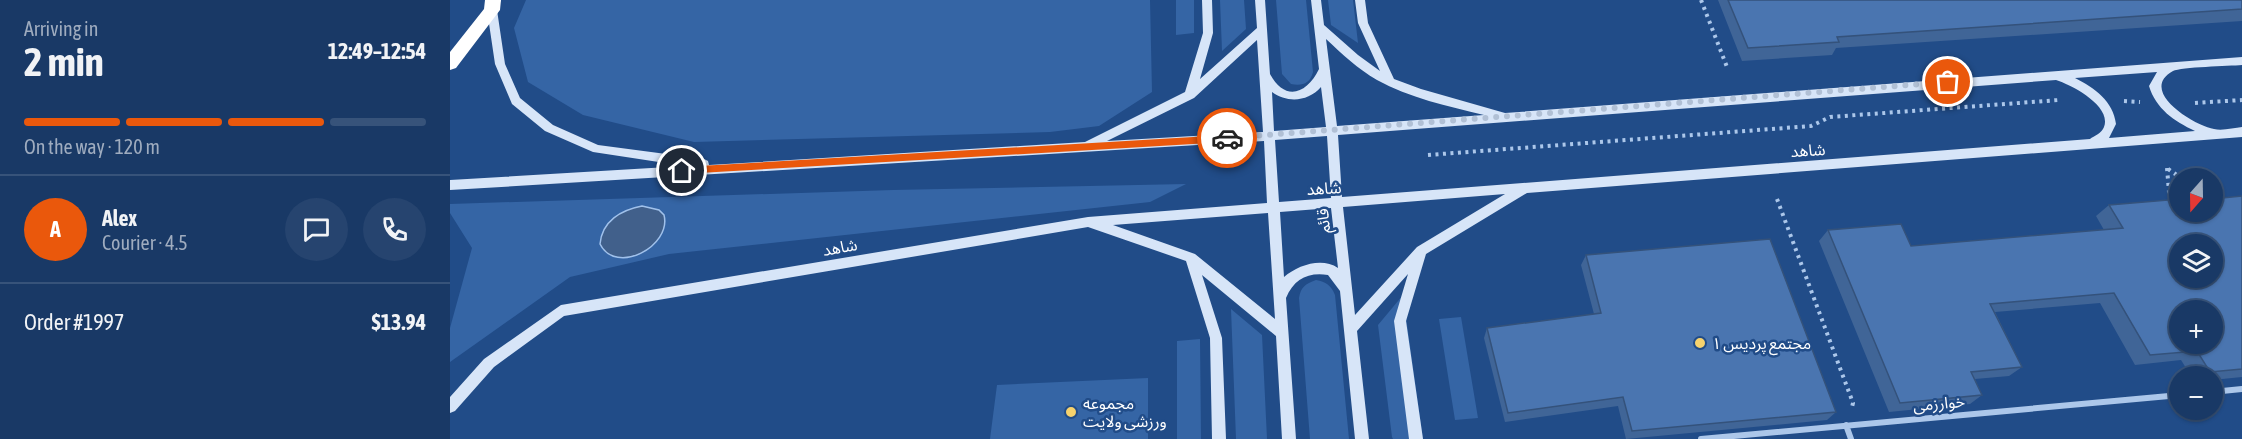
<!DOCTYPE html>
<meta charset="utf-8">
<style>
body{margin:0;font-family:"Asap Condensed","Noto Sans Arabic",sans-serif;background:#26446f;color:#f1f3f6;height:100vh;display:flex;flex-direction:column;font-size:22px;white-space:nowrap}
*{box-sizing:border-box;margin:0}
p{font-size:20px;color:#9facbf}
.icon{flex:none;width:33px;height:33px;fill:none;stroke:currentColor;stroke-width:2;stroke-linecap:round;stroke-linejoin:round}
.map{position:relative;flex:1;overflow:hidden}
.sheet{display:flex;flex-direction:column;background:#193966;width:450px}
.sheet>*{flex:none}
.needle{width:39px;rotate:200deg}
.fabs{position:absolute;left:1719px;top:168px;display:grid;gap:12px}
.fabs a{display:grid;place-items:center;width:54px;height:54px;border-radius:50%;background:#193966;box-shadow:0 2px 4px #0004,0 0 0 2px #37537a;font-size:30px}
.pin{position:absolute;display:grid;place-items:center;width:51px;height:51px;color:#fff;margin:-26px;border:3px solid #fff;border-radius:50%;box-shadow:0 2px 6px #0007}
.courier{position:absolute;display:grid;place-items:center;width:60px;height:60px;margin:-30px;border:4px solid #ea580c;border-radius:50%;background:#fff;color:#222;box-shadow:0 2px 8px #0007}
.headline em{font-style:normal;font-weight:700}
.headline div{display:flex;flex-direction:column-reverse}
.headline{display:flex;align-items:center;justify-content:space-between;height:102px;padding:0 24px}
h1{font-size:39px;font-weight:700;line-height:45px}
.bar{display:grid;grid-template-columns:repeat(4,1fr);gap:9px 6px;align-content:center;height:72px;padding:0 24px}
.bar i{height:8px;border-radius:4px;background:#37537a}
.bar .active{background:#ea580c}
.bar p{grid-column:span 4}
.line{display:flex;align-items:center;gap:15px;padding:0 24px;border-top:2px solid #37537a}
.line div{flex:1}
.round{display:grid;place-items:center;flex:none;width:63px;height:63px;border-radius:32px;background:#26446f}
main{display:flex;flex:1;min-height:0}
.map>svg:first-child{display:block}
.green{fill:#3565a5}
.water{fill:#41608b;stroke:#a0c1eb;stroke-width:1.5}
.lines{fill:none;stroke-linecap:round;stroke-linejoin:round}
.path{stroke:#acc7ea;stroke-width:4;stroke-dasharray:3 4.5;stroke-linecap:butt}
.street{stroke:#acc7ea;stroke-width:6}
.secondary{fill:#d7e5f8;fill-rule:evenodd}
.highway{fill:#fff;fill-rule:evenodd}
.wall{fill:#406597}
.building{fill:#4a75b0;stroke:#34527b;stroke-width:1.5;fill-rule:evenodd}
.route{fill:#ea580c}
.done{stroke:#b1c0d5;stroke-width:6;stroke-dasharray:0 10.8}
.poi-dot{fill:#f6d26d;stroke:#214c88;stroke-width:2}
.labels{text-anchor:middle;stroke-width:5;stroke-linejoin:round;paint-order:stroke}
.street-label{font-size:16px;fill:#fff;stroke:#214c88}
.poi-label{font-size:16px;fill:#fff;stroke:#214c88;text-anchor:start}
</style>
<main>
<section class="sheet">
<div class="headline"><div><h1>2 min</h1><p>Arriving in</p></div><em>12:49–12:54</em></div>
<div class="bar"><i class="active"></i><i class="active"></i><i class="active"></i><i></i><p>On the way · 120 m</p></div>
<div class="line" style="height:108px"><b class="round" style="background:#ea580c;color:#fff">A</b><div><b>Alex</b><p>Courier · 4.5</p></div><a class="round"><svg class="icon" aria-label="chat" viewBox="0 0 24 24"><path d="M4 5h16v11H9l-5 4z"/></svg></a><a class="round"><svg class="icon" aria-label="phone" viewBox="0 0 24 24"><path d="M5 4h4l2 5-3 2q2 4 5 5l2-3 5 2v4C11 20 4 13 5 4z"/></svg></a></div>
<div class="line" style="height:78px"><div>Order #1997</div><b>$13.94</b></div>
</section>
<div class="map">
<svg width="1792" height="439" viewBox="0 0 1792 439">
<rect width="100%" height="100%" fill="#214c88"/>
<path class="green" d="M 76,0 L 700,0 L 702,92 L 649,126 L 600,132 L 244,142 L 133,115 L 78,82 L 64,28 Z
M 726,0 L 744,0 L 744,33 L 726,35 Z
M 770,0 L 794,0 L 796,29 L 772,51 Z
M 826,0 L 856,0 L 863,72 C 860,84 852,86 841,84 L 832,74 Z
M 878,0 L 903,0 L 908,43 L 881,25 Z
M 736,184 L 700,202 L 219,254 L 120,277 L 0,362 L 0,328 L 22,248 L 0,213 L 0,204 L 443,190 Z
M 866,280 C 876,282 881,285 885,295 L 899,439 L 860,439 L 849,298 C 851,287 855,284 866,280 Z
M 953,295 L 973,439 L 943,439 L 942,437 L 928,325 Z
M 781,309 L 812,335 L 817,439 L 786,439 Z
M 1011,317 L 1028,418 L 1005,420 L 989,319 Z
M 750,339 L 751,439 L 727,439 L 727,341 Z
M 698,378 L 698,439 L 540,439 L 547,385 Z"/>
<path class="water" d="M 192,206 L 209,210 L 214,215 C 222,246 166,276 150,244 C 152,221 171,210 192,206 Z"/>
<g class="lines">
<path class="path" d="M 1251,0 L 1277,67
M 1674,101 L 1690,102
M 1745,103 L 1792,100
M 978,155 L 1361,126 L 1380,117 L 1609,100
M 1717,168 L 1719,192 L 1730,209
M 1718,169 L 1731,178
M 1327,199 L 1403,403 L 1402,407"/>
<path class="street" d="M 1762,392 L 1792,389
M 1396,425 L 1401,439
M 1251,439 L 1730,395"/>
<path class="secondary" d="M 41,0 L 51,0 L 47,10 L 55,64 L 70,98 L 103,125 L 148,145 L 254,159 L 258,161 L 259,165 L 635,142 L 735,92 L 753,33 L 752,0 L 762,0 L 763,33 L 750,79 L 807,28 L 805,0 L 815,0 L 820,74 C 835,102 857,94 869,69 L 861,0 L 871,0 L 874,25 L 908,55 L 930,71 L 908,23 L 905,0 L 915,0 L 918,23 L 944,79 L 971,89 L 1055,113 L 1792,57 L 1792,65 C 1779,66 1731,67 1723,71 C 1687,91 1745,126 1764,129 C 1772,131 1784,128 1792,127 L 1792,137 L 1077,193 L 976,254 L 956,321 L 973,439 L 959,439 L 944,321 L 958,274 L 907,331 L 919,439 L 905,439 L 890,291 L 878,275 C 858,272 844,279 836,298 L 846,439 L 832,439 L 826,336 L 752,275 L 772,338 L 776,439 L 762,439 L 760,338 L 736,261 L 638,227 L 114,316 L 44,367 L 5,411 L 0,413 L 0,397 L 34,359 L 111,305 L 638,217 L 817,203 L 814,141 L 0,190 L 0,180 L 235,166 L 143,152 L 95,131 L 62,104 L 45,64 L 37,10 ZM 876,39 C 892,54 908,69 927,80 C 959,98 998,106 1034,115 L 887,126 ZM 807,40 L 813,132 L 657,141 L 744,98 ZM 1707,72 L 1699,86 C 1706,109 1724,121 1745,131 L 1659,138 L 1666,124 C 1663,101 1645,88 1625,78 ZM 1606,80 C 1622,85 1662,106 1654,127 C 1652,133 1644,136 1640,139 L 892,197 L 888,135 ZM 871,87 L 876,127 L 824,131 L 822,92 C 837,103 858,102 871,87 ZM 877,136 L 881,198 L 829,202 L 825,140 ZM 1055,194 L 967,247 L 905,315 L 893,207 ZM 881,208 L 888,268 C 872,257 848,265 834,277 L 830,212 ZM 818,213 L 825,319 L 745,254 L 663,225 Z"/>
<path class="highway" d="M 35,0 L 51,0 L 50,10 L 6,68 L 0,70 L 0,52 L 34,9 Z"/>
</g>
<path class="wall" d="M 1268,0 L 1792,0 L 1792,21 L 1386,48 L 1382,55 L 1292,61 Z
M 1792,196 L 1792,377 L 1762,380 L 1762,376 L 1741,376 L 1731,360 L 1685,365 L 1650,303 L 1545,312 L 1572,367 L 1559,376 L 1525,379 L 1532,395 L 1520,404 L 1439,412 L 1369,241 L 1378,230 L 1461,246 L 1654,230 L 1646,216 L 1659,205 L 1730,212 Z
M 1136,255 L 1386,412 L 1377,420 L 1176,439 L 1168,406 L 1055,422 L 1034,338 L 1037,328 L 1144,314 L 1131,265 Z"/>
<path class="building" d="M 1278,0 L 1792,0 L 1792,9 L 1387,37 L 1389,42 L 1298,48 Z
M 1792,196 L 1792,369 L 1760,372 L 1747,351 L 1700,355 L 1664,293 L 1540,304 L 1572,367 L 1521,372 L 1532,395 L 1450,403 L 1378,230 L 1451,224 L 1461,246 L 1673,228 L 1659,205 L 1730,199 L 1730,212 L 1762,212 L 1762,199 ZM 1730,244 L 1762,244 L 1762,278 L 1730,278 ZM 1730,310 L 1762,310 L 1762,344 L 1730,344 Z
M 1320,239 L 1386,412 L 1182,431 L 1173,397 L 1058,413 L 1037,328 L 1151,313 L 1136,255 Z"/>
<path class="route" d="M 777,135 L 781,138 L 777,142 L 232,174 L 227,171 L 232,167 Z"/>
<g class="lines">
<path class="done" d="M 777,138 L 1498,82"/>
</g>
<g class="poi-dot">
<circle cx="1250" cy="343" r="6"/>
<circle cx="621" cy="412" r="6"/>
</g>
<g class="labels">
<g class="street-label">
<text transform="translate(1358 150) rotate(-4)" y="6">شاهد</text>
<text transform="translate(874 188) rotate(-3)" y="6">شاهد</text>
<text transform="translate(873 221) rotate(-96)" y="6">قائم</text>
<text transform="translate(390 247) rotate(-10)" y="6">شاهد</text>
<text transform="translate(1489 403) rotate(-5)" y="6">خوارزمی</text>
</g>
<g class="poi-label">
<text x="1262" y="349">مجتمع پردیس ۱</text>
<text x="633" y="409">مجموعه<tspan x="633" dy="18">ورزشی ولایت</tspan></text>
</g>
</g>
</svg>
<div class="fabs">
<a><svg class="needle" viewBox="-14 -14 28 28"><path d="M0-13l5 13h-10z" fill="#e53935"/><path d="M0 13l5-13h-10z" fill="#9facbf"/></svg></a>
<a><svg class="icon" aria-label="layers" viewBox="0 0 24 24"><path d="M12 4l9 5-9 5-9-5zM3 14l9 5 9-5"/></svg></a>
<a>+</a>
<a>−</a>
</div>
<div class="pin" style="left:1498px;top:82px;background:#ea580c"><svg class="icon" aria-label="bag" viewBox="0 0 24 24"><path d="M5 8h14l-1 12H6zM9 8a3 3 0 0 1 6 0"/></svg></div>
<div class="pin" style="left:232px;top:171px;background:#1f2937"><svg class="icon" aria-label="home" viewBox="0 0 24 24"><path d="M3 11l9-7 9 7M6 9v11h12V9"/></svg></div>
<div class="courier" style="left:777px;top:138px"><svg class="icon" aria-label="car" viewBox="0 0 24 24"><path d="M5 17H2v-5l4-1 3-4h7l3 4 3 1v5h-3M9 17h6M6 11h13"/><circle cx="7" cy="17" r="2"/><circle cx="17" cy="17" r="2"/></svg></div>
</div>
</main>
